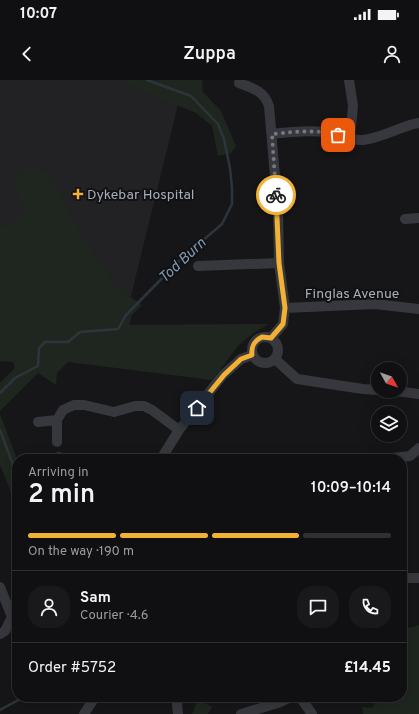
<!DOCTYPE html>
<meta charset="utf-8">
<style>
body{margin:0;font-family:Overpass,sans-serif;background:#19191b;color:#f1f3f6;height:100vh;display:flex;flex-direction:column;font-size:15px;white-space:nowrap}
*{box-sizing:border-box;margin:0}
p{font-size:13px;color:#9c9d9f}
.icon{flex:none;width:22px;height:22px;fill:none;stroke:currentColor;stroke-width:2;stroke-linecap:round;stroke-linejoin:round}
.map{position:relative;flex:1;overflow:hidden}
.side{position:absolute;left:12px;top:374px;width:395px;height:248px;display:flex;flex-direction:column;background:#101012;border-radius:16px;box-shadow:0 4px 16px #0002,0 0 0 1px #303032}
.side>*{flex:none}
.needle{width:26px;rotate:130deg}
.controls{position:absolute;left:371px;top:282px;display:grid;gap:8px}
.controls a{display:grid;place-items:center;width:36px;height:36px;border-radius:50%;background:#101012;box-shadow:0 4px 16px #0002,0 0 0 1px #303032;font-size:20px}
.pin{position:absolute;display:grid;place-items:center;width:34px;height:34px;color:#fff;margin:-17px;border-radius:8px;box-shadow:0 2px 6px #0006}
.courier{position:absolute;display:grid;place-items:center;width:40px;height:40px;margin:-20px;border:3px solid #f2b134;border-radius:50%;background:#fff;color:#222;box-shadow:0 1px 5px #0007}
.summary em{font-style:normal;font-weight:600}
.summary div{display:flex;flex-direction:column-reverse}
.summary{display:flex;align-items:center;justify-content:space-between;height:68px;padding:0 16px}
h1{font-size:26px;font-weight:600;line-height:30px}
.bar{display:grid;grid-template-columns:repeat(4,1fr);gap:6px 4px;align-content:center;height:48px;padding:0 16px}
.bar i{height:5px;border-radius:3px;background:#303032}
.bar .selected{background:#f2b134}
.bar p{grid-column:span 4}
.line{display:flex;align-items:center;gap:10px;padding:0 16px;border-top:1px solid #303032}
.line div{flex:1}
.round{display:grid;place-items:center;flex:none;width:42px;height:42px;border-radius:16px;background:#19191b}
.status{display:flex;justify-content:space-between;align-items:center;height:28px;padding:0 20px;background:#101012;direction:ltr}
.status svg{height:11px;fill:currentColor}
header{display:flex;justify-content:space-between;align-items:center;height:52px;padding:0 16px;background:#101012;font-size:18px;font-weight:600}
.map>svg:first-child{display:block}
.built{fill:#222225}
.green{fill:#1e261f}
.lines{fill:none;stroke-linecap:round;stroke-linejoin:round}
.stream{stroke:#2c353c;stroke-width:2.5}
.street{stroke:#37383d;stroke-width:10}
.done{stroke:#757880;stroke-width:4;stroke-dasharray:0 7.2}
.route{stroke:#f2b134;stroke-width:5}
.poi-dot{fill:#f2b134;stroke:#111113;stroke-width:1.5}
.labels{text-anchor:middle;stroke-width:4;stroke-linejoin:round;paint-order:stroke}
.poi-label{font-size:14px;fill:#a8adb8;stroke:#111113;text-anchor:start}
.street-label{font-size:14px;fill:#a8adb8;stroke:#111113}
.water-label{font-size:15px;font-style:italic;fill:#7f9bb3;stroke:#111113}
</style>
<div class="status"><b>10:07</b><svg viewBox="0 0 49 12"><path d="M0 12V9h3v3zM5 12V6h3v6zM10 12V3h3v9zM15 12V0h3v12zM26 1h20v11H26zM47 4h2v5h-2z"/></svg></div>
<header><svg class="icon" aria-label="back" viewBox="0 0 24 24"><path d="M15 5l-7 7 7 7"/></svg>Zuppa<svg class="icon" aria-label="person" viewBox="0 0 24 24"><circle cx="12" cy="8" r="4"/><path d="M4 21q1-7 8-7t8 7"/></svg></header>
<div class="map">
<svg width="419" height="634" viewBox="0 0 419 634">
<rect width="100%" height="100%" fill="#161618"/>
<path class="built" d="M 0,0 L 184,0 L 128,228 L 0,270 Z"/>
<path class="green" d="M 116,0 L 202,0 L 203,12 L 221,31 L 236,66 L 231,73 L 218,76 L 212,46 L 196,33 Z
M 36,85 L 48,94 L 81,154 L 116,207 L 142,225 L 132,235 L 129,245 L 269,244 L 252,254 L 239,265 L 212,300 L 68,282 L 57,293 L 56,305 L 38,293 L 0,331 L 0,303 L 15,288 L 13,282 L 0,281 L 0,148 L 25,134 L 15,105 L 20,90 Z
M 0,334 L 17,379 L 17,428 L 1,387 L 0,387 Z
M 402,425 L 404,425 L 408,453 L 402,455 Z
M 419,545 L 419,634 L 363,634 L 362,627 L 373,628 L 376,617 L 402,617 L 402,550 Z
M 198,619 L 212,627 L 208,634 L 192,634 Z"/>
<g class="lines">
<path class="stream" d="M 0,313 L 15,298 L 38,286 L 39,268 L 45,262 L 68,262 L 80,252 L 118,249 L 126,235 L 181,179 L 222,144 L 232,124 L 232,108 L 230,88 L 224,59 L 218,44 L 191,16 L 147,0
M 0,350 L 17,396
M 0,630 L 24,617"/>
<path class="street" d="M 349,0 L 353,26 L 350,58
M 239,3 C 253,8 264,11 269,26 L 278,132 L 279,183 L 285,228 L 283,244 L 271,258
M 272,54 C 289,52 307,50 324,52 C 337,53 351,61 363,60 C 383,58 400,46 419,43
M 405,139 L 419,138
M 198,186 L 279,183
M 285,228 L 375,224 L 419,229
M252 270a13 13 0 1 1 26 0a13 13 0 1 1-26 0Z
M 275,279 L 297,299 L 363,309 L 378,310
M 396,311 L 419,314
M 38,342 L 57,340
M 57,362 L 57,340 L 63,330 L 74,325 L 84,325 L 114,332 L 135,326 L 144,326 L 152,330 L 179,350
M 59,377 L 60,379
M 161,379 L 179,350 L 223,295 L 241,279 L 252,275
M 384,379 L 410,376 L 419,368
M 402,498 L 419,498
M 0,507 L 12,537 L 5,551 L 0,554
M 300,617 L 312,634
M 84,634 L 95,617
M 178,634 L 177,624 L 179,617
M 241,634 L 278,623 L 291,617"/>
</g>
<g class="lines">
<path class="done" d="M 276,115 L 272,54 C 295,52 315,49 338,55"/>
<path class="route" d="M 197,328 L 224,295 L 241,279 L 252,275 C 251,266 254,261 262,257 L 271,258 L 283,244 L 285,228 L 279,183 L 276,115"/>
</g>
<path class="poi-dot" d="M76 108h4v4h4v4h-4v4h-4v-4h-4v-4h4z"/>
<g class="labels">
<g class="poi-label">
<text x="87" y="119">Dykebar Hospital</text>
</g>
<g class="street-label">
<text x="352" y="218">Finglas Avenue</text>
</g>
<g class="water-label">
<text transform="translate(182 180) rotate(-43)" y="5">Tod Burn</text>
</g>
</g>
</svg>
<div class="controls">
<a><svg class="needle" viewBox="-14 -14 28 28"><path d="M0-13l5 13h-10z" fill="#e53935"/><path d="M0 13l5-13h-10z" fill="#9c9d9f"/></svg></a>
<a><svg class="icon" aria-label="layers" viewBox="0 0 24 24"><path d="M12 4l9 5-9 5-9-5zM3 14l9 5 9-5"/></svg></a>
</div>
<div class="pin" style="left:338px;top:55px;background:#ea580c"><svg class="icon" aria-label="bag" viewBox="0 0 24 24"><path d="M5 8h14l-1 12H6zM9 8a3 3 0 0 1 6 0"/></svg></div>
<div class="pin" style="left:197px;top:328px;background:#1f2937"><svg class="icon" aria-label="home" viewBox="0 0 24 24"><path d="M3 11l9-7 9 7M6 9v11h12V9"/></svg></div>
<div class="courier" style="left:276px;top:115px"><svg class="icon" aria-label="bike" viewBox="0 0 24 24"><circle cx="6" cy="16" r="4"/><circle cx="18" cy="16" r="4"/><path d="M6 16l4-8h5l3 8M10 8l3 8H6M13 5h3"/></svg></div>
<section class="side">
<div class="summary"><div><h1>2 min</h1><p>Arriving in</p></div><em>10:09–10:14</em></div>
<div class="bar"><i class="selected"></i><i class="selected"></i><i class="selected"></i><i></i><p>On the way · 190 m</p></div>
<div class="line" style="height:72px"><a class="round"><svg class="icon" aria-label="person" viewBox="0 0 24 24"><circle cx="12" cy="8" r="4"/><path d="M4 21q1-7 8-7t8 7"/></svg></a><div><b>Sam</b><p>Courier · 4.6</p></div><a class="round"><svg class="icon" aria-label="chat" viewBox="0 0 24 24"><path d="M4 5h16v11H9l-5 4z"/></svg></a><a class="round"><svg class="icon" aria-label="phone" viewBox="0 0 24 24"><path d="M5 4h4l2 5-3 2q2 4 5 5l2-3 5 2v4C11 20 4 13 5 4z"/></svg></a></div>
<div class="line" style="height:52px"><div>Order #5752</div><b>£14.45</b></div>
</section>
</div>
